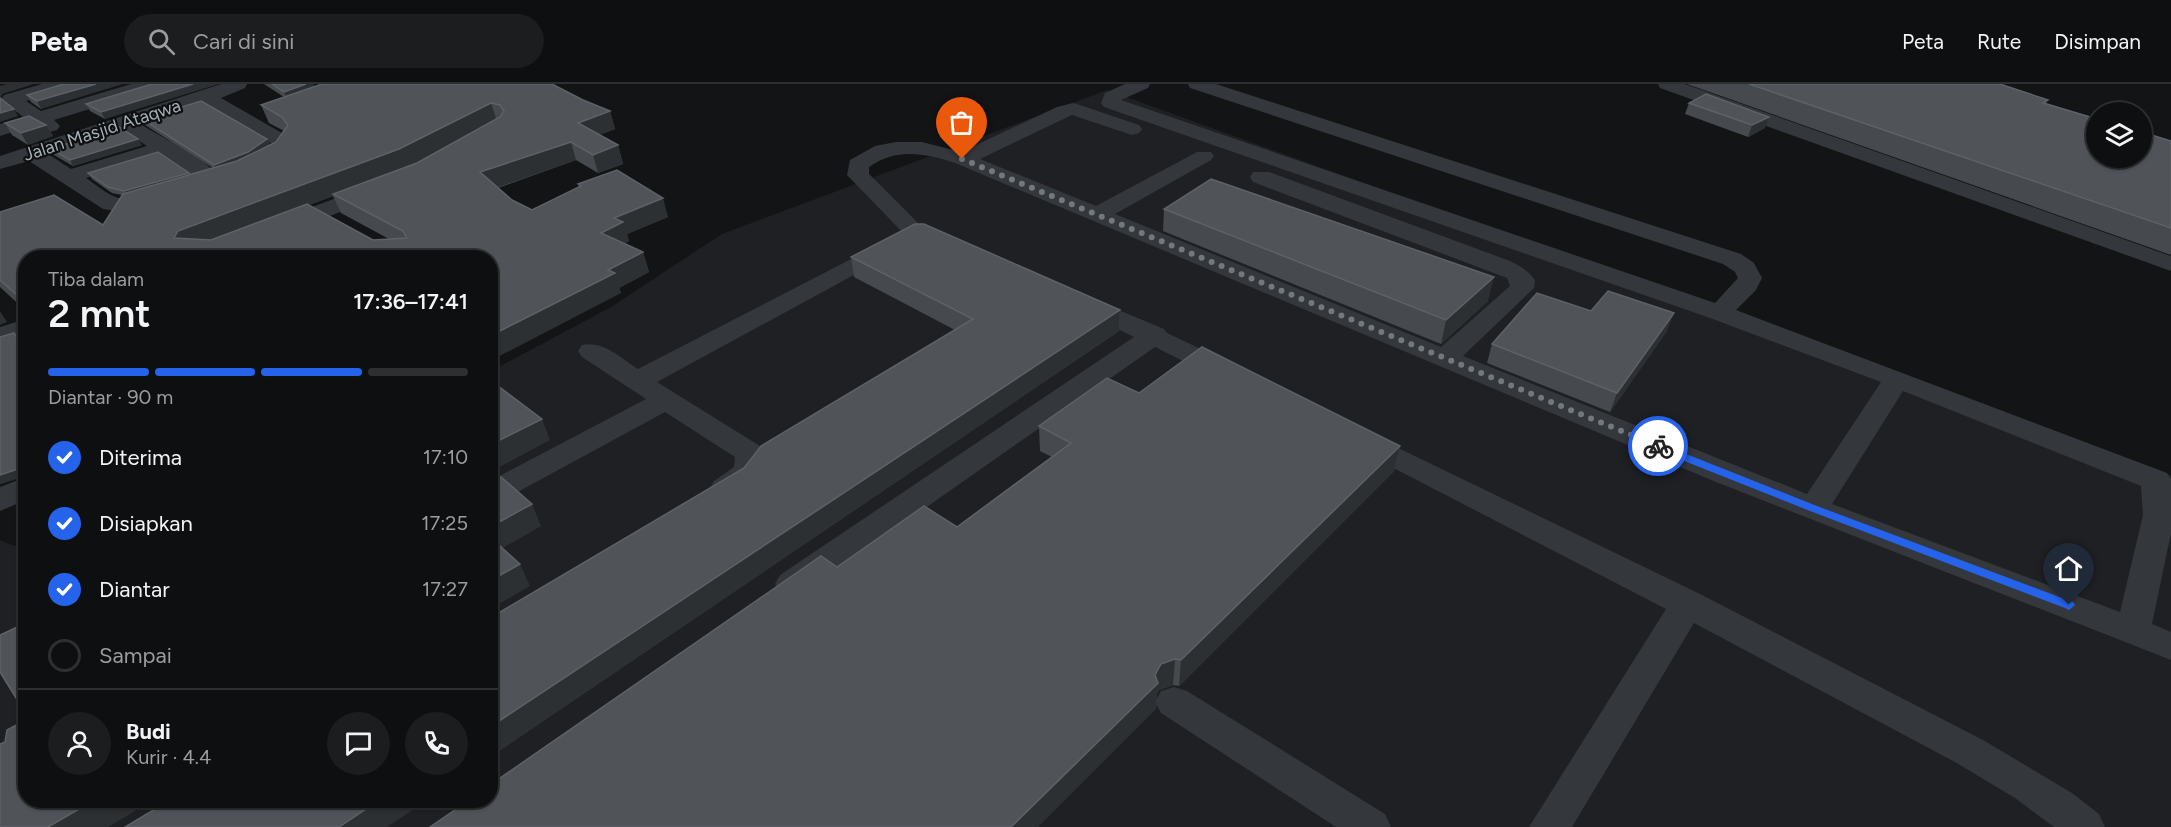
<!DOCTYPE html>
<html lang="id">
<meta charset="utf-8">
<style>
body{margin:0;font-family:Figtree,sans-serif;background:#1c1d1e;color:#f1f3f6;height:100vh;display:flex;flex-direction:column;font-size:22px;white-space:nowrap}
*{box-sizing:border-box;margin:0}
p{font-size:20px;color:#9b9c9f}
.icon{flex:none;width:33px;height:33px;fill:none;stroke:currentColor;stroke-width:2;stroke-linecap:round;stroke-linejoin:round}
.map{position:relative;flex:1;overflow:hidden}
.side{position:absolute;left:18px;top:166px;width:480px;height:558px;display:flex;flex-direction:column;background:#0e0f10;border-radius:24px;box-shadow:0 2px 4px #0004,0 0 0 2px #2e2f30}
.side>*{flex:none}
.controls{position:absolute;left:2086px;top:18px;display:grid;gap:12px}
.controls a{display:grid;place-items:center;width:66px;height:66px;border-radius:50%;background:#0e0f10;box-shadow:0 2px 4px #0004,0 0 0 2px #2e2f30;font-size:30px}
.pin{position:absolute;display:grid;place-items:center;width:51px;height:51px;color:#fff;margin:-62px -26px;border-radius:50% 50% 50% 0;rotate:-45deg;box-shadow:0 0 6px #0007}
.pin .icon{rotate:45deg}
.courier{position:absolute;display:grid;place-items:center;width:60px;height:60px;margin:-30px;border:4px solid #2563eb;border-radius:50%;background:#fff;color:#222;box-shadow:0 2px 8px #0007}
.head em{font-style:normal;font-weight:600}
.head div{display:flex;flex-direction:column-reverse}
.head{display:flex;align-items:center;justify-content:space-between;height:102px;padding:0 30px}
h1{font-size:39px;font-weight:600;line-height:45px}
.bar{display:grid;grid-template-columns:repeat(4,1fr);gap:9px 6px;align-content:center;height:72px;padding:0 30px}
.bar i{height:8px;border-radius:4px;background:#2e2f30}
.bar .current{background:#2563eb}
.bar p{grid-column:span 4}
.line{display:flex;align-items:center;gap:15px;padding:0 30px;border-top:2px solid #2e2f30}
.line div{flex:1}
.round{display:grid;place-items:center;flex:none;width:63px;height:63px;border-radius:32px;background:#1c1d1e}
ol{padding:0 30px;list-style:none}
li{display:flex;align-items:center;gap:18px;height:66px}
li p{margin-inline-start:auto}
li .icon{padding:6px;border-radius:50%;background:#2563eb;color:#fff;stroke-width:4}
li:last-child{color:#9b9c9f}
li i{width:33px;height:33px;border:3px solid #2e2f30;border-radius:50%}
header{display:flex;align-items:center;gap:36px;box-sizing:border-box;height:84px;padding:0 30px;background:#0e0f10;border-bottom:2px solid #2e2f30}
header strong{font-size:28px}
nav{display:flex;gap:33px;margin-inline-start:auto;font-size:21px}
.search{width:420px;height:54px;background:#1c1d1e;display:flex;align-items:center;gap:15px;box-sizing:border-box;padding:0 21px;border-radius:33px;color:#9b9c9f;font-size:22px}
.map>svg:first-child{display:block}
.built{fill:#1f2023}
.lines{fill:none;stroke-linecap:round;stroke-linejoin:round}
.minor{fill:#34373b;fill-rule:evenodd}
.wall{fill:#464a4e;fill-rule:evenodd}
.shaded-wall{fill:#2d3032}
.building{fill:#505459;stroke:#5d6268;stroke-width:1.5;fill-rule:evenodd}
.route{fill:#2563eb}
.done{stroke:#71787e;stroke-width:6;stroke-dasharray:0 10.8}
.labels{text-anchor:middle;stroke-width:4.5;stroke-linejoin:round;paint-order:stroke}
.far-street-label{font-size:18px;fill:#a4aeb7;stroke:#0e0f10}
</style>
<header>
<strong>Peta</strong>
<div class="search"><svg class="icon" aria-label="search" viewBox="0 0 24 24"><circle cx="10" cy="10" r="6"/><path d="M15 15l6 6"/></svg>Cari di sini</div>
<nav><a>Peta</a><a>Rute</a><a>Disimpan</a></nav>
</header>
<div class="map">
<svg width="2171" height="743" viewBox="0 0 2171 743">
<rect width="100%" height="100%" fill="#131415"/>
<path class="built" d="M 1107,6 L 2171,391 L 2171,743 L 0,743 L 0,456 L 14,462 L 25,456 L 26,717 L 490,717 L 491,287 L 611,223 L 722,150 Z"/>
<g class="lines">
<path class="minor" d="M 42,0 L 72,0 L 70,4 L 26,17 L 41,27 L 131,0 L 160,0 L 158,4 L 54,36 L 60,42 L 57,46 L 50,48 L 36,41 L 0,52 L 0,40 L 23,33 L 1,15 L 4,11 Z
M 221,0 L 247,0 L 245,4 L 221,14 L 289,53 L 295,61 C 286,75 275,90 256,86 L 253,81 L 274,61 L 204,20 L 140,40 C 164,55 207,74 223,97 L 220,102 L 204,102 L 162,71 L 86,94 C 98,102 114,117 129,115 C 141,113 151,107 163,110 L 166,115 L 163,120 L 128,129 L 103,125 L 29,77 L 0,85 L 0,72 ZM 122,46 L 147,62 L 71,85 L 48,70 Z
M 1125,0 L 1150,0 L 1148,4 L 1121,16 L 1715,219 L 1738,194 L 1735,188 L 1723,180 L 1190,4 L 1188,0 L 1216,0 L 1741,170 L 1754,179 L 1762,194 L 1756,206 L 1736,226 L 2167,389 L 2171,395 L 2171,449 L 2152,540 L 2171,548 L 2171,576 L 1716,398 L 955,79 C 924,69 896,64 869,83 L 869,90 L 928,149 L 924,154 L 908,154 L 847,91 L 850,76 L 875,62 L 896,58 L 922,58 L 961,68 L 1057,23 L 1073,19 L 1080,21 L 1139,41 L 1142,45 L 1139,49 L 1132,51 L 1072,31 L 980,75 L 1096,122 L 1197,68 L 1211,68 L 1214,72 L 1211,76 L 1115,130 L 1441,263 L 1510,202 L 1507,194 L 1253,98 L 1250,93 L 1253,88 L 1269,88 L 1510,177 C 1520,182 1528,186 1535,196 L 1534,204 L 1463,272 L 1807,410 L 1881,298 L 1710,234 L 1104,23 L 1101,19 L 1105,9 ZM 1903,307 L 2141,402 L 2143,431 L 2120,528 L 1832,420 Z
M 1658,0 L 1685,0 L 2171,172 L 2171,187 L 1660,4 Z
M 376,99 L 384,101 L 387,106 L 384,111 L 291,147 L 275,147 L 271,142 L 275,137 Z
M 888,156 L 896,158 L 900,163 L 896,168 L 657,298 L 760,362 C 777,390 740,418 714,411 L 710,404 L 714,397 L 734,383 L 735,373 L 665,328 L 501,417 L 490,420 L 490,397 L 646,315 L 582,273 L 578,267 L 582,261 C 603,256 621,274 638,285 Z
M 1083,211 L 1164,245 L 1167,249 L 1239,283 L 1243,289 L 1239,295 L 1229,297 L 1219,295 L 1155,263 L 804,509 L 792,512 L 780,509 L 775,500 L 780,491 L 1134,253 L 1074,224 L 1070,219 L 1074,214 Z
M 26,235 L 26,252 L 0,260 L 0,243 Z
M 1361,346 L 1700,510 L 1983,656 L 2072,709 L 2099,730 L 2105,743 L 2054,743 L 2015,714 L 1955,678 L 1694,539 L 1572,743 L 1529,743 L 1666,525 L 1351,362 L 1346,355 L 1351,348 Z
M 26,393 L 26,416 L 0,427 L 0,403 Z
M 1174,603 L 1187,607 L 1385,730 L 1391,743 L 1336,743 L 1161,629 L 1155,618 L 1161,607 Z"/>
</g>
<path class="wall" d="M 64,0 L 41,25 L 31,18 L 27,11 Z
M 152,0 L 105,35 L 90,27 L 86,20 Z
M 264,0 L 313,0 L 314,3 L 583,16 L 610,27 L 615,45 L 599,51 L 618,61 L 623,80 L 598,89 L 576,76 L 498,104 L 512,116 L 532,126 L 579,103 L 578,100 L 668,133 L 627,150 L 629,157 L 625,159 L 643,168 L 649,188 L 619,204 L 621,209 L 490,174 L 26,174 L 26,227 L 0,203 L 0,128 L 103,141 L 122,111 L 112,109 L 92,95 L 88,89 L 189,89 L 190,91 L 213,84 L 145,41 L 142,35 L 267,55 L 270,61 L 276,58 L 284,47 L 269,39 L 261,21 L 284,13 ZM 333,112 L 341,129 L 389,155 L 373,156 L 309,121 Z
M 1687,0 L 2000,0 L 2048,16 L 2046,19 L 2171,57 L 2171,171 Z
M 1689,19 L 1765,44 L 1748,53 L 1685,30 Z
M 5,39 L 46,41 L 53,52 L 28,61 L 12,51 Z
M 142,61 L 73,82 L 54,71 L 51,65 Z
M 1164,125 L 1488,217 L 1441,260 L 1163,147 Z
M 851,173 L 1120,226 L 1119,247 L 490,673 L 490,534 L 744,384 L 955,246 L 854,193 Z
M 1591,227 L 1667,247 L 1610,328 L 1487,279 L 1492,260 Z
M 1139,309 L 1400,362 L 1394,387 L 1179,602 L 1173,601 L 1159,606 L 1157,609 L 1156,625 L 837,483 L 957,443 L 1052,373 L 1040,367 L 1039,342 Z"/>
<path class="shaded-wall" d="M 7,0 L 34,0 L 2,10 L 0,16 L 0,2 Z
M 96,0 L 123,0 L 41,25 L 37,17 Z
M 193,0 L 219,0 L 105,35 L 101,28 Z
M 306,0 L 313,0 L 315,5 L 287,15 L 284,8 Z
M 491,19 L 497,37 L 406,84 L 333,110 L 333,112 L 189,167 L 174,154 L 178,147 Z
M 14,25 L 18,32 L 0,38 L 0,29 Z
M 610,27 L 615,45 L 583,57 L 578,39 Z
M 1769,33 L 1765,44 L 1748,53 L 1752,41 Z
M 46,41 L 53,52 L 28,61 L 21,49 Z
M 138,55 L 142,61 L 73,82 L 70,76 Z
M 267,55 L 270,61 L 217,87 L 214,81 Z
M 571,58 L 576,76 L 487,107 L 480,88 Z
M 618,61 L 623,80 L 598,89 L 593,71 Z
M 189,89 L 192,95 L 128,113 L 124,107 Z
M 663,114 L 668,133 L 627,150 L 629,157 L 607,169 L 601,149 L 614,134 Z
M 643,168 L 649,188 L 619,204 L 621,209 L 490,277 L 490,252 L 608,186 Z
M 1494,193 L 1488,217 L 1441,260 L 1446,236 Z
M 1120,226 L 1119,247 L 490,673 L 490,643 Z
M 0,227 L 7,238 L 0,241 Z
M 1674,229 L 1667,247 L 1610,328 L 1617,309 Z
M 542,335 L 550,356 L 490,388 L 490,361 Z
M 1400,362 L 1394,387 L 1179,602 L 1181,576 Z
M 21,384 L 26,392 L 1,400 L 0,400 L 0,391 Z
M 532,420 L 541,442 L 494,469 L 490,462 L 490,443 Z
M 520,480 L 530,502 L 490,525 L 490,497 Z
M 1175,575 L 1173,601 L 1159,606 L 1157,609 L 1156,625 L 1038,743 L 1011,743 L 1155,591 L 1161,580 Z
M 93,717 L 152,717 L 108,743 L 48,743 Z
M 378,717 L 426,717 L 387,743 L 339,743 Z"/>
<path class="building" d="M 64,0 L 96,0 L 37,17 L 27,11 Z
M 152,0 L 193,0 L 101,28 L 86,20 Z
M 272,0 L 306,0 L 284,8 Z
M 322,0 L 552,0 L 583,16 L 610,27 L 578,39 L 618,61 L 593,71 L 571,58 L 480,88 L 512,116 L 532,126 L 581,102 L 578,100 L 617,86 L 663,114 L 614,134 L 623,138 L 601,149 L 643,168 L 608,186 L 615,189 L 490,252 L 490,174 L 26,174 L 26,219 L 0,196 L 0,128 L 54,111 L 103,141 L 123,110 L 237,77 L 276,58 L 288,41 L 282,33 L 261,21 ZM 491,19 L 500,21 L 504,27 L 500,33 L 417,79 L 333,110 L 403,147 L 407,154 L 373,156 L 307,120 L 211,156 L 174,154 L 178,147 L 399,65 Z
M 1749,0 L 2000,0 L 2048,16 L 2043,19 L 2097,35 L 2097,74 L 2142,74 L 2142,48 L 2171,57 L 2171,144 Z
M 1706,10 L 1769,33 L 1752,41 L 1689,19 Z
M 0,14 L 14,25 L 0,29 Z
M 201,17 L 267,55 L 248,68 L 214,81 L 142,35 Z
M 29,32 L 46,41 L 21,49 L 5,39 Z
M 119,43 L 138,55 L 70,76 L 51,65 Z
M 158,68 L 189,89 L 124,107 L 108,103 L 88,89 Z
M 1211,95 L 1494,193 L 1446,236 L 1164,125 Z
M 915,140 L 924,140 L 1120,226 L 490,643 L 490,534 L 744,384 L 761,362 L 973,235 L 851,173 Z
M 1608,207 L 1674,229 L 1617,309 L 1492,260 L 1537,209 L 1591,227 Z
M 14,249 L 26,268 L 26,400 L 22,397 L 21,384 L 0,391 L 0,253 Z
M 1202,263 L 1400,362 L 1181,576 L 1175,575 L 1161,580 L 1155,591 L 1158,599 L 1011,743 L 430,743 L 468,717 L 490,717 L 490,701 L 821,472 L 837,483 L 924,422 L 957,443 L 1071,359 L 1039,342 L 1107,294 L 1139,309 Z
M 490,296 L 542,335 L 490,361 Z
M 501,393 L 532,420 L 490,443 L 490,396 Z
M 490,453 L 520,480 L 490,497 Z
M 26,539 L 26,630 L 0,588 L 0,551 Z
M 26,636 L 26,717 L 93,717 L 48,743 L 0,743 L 0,660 L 5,658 L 7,646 Z
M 178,717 L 378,717 L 339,743 L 125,743 L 162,721 Z"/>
<path class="route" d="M 1654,360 L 1661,360 L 1817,422 L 2073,518 L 2075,521 L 2069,526 L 2065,524 L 1810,427 L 1654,365 Z"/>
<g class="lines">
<path class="done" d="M 962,75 L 1658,362"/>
</g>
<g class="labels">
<g class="far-street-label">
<text transform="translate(102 46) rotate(-18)" y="6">Jalan Masjid Ataqwa</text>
</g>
</g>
</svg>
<div class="controls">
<a><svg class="icon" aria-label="layers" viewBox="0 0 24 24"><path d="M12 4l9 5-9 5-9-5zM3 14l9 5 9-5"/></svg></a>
</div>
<div class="pin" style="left:962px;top:75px;background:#ea580c"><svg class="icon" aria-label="bag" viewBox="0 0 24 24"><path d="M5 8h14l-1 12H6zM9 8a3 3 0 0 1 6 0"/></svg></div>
<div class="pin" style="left:2069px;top:521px;background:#1f2937"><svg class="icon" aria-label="home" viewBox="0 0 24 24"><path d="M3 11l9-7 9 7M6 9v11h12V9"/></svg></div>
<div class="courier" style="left:1658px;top:362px"><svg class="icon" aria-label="bike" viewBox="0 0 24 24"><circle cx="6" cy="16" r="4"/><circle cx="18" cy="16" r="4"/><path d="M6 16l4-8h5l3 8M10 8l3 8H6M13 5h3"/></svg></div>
<section class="side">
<div class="head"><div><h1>2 mnt</h1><p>Tiba dalam</p></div><em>17:36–17:41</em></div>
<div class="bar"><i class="current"></i><i class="current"></i><i class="current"></i><i></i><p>Diantar · 90 m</p></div>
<ol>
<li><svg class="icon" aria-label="check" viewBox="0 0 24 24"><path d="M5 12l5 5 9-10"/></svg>Diterima<p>17:10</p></li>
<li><svg class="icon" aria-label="check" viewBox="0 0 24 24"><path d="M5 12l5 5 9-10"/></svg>Disiapkan<p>17:25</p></li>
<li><svg class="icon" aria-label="check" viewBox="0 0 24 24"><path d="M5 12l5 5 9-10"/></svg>Diantar<p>17:27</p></li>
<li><i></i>Sampai</li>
</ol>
<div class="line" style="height:108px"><a class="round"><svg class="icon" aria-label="person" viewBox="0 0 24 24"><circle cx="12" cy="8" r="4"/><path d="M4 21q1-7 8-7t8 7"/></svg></a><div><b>Budi</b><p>Kurir · 4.4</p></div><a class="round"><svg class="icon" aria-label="chat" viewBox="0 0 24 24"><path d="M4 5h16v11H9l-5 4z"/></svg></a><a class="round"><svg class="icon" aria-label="phone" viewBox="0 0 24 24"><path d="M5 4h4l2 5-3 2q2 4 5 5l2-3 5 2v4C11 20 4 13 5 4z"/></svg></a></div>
</section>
</div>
